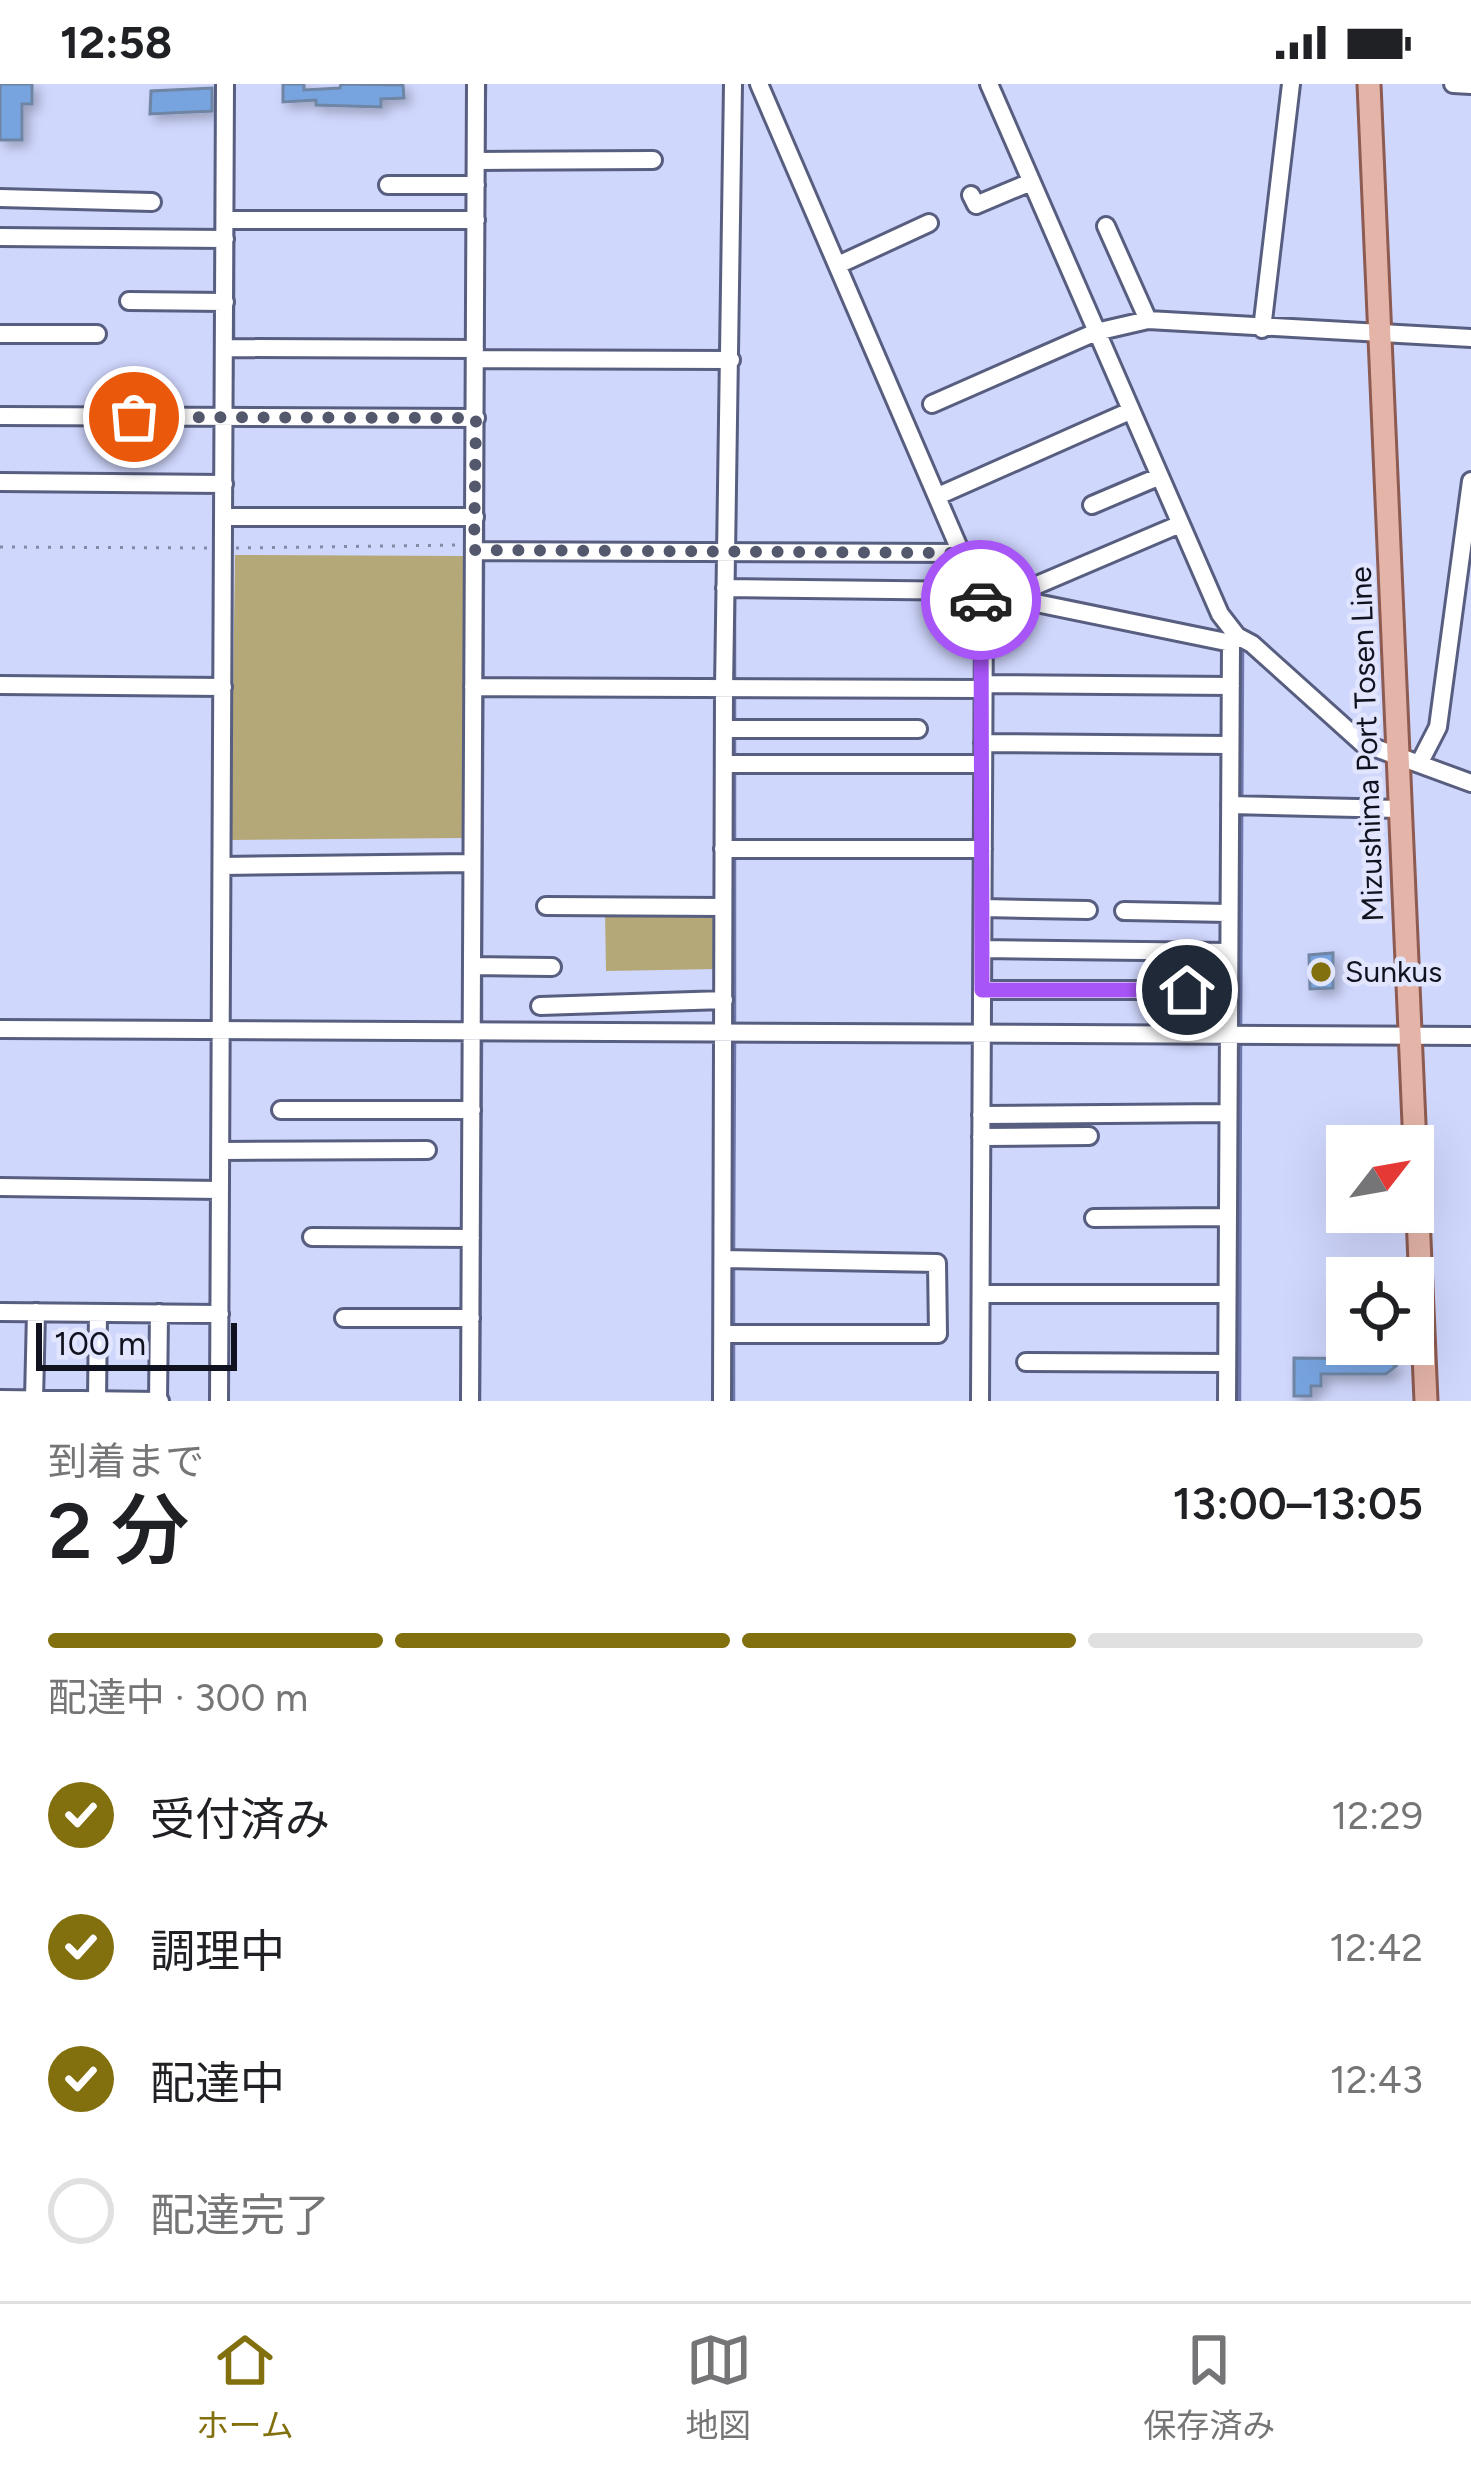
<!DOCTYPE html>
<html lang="ja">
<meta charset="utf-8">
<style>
body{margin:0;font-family:Figtree,"Noto Sans JP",sans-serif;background:#f6f6f6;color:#202124;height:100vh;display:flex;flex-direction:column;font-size:45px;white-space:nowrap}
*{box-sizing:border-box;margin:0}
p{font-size:39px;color:#757577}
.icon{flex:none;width:66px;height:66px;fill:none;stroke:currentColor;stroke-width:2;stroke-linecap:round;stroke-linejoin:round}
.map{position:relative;height:1317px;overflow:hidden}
.panel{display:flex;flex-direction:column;background:#fff;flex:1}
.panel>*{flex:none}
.needle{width:78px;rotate:59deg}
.controls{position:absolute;left:1326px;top:1041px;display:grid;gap:24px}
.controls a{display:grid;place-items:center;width:108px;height:108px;border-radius:0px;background:#fff;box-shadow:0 12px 48px #0002;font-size:60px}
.scale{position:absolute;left:36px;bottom:30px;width:201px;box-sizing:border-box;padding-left:12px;border:6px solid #10131f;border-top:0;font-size:33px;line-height:42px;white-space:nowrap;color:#10131f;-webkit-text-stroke:9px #e1e5fd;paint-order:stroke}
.pin{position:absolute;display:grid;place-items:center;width:102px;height:102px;color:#fff;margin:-51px;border:6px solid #fff;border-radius:50%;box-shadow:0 3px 12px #0007}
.courier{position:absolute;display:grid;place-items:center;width:120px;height:120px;margin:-60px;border:9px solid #a855f7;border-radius:50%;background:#fff;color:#222;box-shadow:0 3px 15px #0007}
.overview em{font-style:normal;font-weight:600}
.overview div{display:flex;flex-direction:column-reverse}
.overview{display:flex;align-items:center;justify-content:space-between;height:204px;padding:0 48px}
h1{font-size:78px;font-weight:600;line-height:90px}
.bar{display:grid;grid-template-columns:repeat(4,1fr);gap:18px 12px;align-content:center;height:144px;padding:0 48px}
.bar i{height:15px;border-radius:9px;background:#e0e0e0}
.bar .current{background:#826f0d}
.bar p{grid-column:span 4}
ol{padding:0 48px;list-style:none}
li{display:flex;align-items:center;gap:36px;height:132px}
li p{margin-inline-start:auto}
li .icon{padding:12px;border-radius:50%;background:#826f0d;color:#fff;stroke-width:4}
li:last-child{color:#757577}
li i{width:66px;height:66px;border:6px solid #e0e0e0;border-radius:50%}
.status{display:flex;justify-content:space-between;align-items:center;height:84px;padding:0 60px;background:#fff;direction:ltr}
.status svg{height:33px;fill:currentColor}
.tabs{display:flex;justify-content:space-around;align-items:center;height:168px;border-top:3px solid #e0e0e0;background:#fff;font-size:33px;color:#757577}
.tabs a{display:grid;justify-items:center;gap:6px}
.tabs .current{color:#826f0d}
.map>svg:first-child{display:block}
.green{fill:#b4a878}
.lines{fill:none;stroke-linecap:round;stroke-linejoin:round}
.stream{stroke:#6f78ac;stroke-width:4.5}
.building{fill:#77a3df;stroke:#6f85a4;stroke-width:3;filter:url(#shadow)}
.minor-casing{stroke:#585e7f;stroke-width:22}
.major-casing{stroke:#8d5b51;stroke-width:27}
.path{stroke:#8489a5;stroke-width:3;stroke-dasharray:3 9;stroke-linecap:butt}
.minor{stroke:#fff;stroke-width:16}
.major{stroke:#e3b4a7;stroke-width:21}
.done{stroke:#53586d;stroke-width:12;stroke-dasharray:0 21.6}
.route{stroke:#a855f7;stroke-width:15}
.poi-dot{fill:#826f0d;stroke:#e1e5fd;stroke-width:4.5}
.labels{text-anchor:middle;stroke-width:9;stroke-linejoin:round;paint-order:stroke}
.street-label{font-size:30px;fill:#10131f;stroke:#e1e5fd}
.poi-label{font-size:30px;fill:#10131f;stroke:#e1e5fd;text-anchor:start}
</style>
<div class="status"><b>12:58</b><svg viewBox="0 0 49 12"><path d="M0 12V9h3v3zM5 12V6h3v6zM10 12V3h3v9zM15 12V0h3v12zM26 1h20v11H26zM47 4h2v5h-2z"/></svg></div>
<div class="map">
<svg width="1471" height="1317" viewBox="0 0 1471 1317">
<defs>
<filter id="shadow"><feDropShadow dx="5.5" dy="5.5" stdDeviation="6" flood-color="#0004"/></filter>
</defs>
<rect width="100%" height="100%" fill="#d0d7fd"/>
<path class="green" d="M 235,471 L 467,472 L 465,754 L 231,756 Z
M 605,828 L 718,831 L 718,885 L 606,887 Z"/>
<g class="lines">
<path class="stream" d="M 484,72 L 485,0
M 233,258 L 233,144
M 483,270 L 484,84
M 232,294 L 232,270
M 483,462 L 483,282
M 734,498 L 734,474
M 734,600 L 734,510
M 734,672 L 734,612
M 734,684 L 734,942
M 481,876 L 483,474
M 481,942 L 481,888
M 1240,947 L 1242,569
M 733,1170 L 734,954
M 733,1242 L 733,1182
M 479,1317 L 481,954
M 733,1317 L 733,1254
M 1239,1317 L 1240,958"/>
</g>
<path class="building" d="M 0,0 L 32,0 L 32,20 L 22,20 L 22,56 L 0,56 Z
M 283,0 L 304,0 L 304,6 L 340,4 L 341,0 L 403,1 L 404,14 L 381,15 L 381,23 L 316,21 L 316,16 L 283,18 Z
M 212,4 L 212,27 L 150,30 L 151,7 Z
M 1333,869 L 1333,904 L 1310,905 L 1309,871 Z
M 1294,1274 L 1386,1275 L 1396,1282 L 1386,1290 L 1321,1290 L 1321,1302 L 1311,1302 L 1311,1312 L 1294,1312 Z"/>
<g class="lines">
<defs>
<path id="minor" d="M 759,0 L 984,522 L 980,1317
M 989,0 L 1220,530 L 1237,552 L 1252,560 L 1362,659 L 1471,699
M 1453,0 L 1471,1
M 476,77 L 653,76
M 388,101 L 476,101
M 971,111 L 976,121 L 1031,98
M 0,114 L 152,118
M 225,136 L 476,136
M 1106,142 L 1148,236 L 1471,254
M 0,153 L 225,155
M 838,181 L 929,139
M 129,217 L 225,218
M 1262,245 L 1291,0
M 0,250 L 97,250
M 224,264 L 475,265
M 476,275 L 731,276
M 932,320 L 1096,248 L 1148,236
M 0,332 L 476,334
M 0,398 L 224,400
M 938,412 L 1130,327
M 1092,421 L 1158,393
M 224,433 L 475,433
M 474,467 L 963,469
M 725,504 L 978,507 L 1231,559 L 1236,553
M 1009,513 L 1178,441
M 984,600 L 1231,602
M 0,601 L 223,603
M 473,603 L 983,605
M 724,645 L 918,645
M 983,659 L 1230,661
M 724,680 L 983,680
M 1419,680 L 1438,643 L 1471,397
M 1230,721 L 1400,725
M 723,765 L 983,765
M 222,782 L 471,779
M 546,822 L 723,823
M 983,824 L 1088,826
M 1124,827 L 1228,829
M 983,865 L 1228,868
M 472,882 L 552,883
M 982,906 L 1228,906
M 540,922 L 724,916
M 0,945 L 1471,952
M 281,1026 L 472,1026
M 981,1031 L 1227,1029
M 981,1053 L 1089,1052
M 221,1067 L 427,1066
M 0,1103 L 220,1106
M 1094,1134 L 1227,1133
M 312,1153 L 471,1154
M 981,1210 L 1227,1210
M 0,1228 L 220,1230
M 344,1234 L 471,1234
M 723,1250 L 938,1250 L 937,1179 L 723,1175
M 1026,1278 L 1227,1279
M 0,1315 L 160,1317
M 34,1316 L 36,1228
M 97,1316 L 98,1229
M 158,1317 L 159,1229
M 219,1317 L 225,0
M 470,1317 L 476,0
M 722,1317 L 724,605 L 733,0
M 1227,1317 L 1231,559"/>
<path id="major" d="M 1369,0 L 1426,1317"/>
</defs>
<use href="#minor" class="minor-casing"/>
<use href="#major" class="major-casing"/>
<path class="path" d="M 0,463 L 209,464
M 236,464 L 461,461"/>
<use href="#minor" class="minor"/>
<use href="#major" class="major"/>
</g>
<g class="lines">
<path class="done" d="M 134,333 L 476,334 L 474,466 L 963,469 L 981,516"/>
<path class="route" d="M 981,516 L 982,906 L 1187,906"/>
</g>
<circle class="poi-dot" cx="1321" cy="888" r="12"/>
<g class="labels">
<g class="street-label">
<text transform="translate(1367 660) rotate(-92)" y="10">Mizushima Port Tosen Line</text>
</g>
<g class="poi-label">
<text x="1345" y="898">Sunkus</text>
</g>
</g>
</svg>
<div class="controls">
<a><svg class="needle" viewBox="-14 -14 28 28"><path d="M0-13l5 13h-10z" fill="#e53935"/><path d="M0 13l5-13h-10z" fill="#757577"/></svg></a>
<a><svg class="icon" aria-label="locate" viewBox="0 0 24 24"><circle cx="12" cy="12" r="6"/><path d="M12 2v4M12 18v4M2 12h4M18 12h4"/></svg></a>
</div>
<div class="scale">100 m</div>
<div class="pin" style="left:134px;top:333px;background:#ea580c"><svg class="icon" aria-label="bag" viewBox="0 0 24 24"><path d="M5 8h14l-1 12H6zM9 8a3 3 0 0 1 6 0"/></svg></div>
<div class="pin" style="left:1187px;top:906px;background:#1f2937"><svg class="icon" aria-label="home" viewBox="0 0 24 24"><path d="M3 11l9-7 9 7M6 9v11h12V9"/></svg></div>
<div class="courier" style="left:981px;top:516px"><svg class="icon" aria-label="car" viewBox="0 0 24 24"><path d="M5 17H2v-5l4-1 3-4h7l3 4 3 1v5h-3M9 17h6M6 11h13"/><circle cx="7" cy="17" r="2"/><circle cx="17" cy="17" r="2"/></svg></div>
</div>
<section class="panel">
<div class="overview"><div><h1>2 分</h1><p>到着まで</p></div><em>13:00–13:05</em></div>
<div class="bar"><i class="current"></i><i class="current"></i><i class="current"></i><i></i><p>配達中 · 300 m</p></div>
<ol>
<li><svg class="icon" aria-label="check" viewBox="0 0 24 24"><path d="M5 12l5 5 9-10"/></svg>受付済み<p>12:29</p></li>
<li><svg class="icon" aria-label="check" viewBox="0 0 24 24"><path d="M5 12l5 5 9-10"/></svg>調理中<p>12:42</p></li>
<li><svg class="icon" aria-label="check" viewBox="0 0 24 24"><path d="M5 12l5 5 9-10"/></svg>配達中<p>12:43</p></li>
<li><i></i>配達完了</li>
</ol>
</section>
<nav class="tabs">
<a class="current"><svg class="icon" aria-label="home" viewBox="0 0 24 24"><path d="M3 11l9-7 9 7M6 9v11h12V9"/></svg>ホーム</a>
<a><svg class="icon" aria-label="map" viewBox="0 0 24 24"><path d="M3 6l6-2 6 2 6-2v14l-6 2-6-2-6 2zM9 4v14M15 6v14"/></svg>地図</a>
<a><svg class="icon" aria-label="saved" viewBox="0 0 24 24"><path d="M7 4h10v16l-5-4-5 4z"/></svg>保存済み</a>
</nav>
